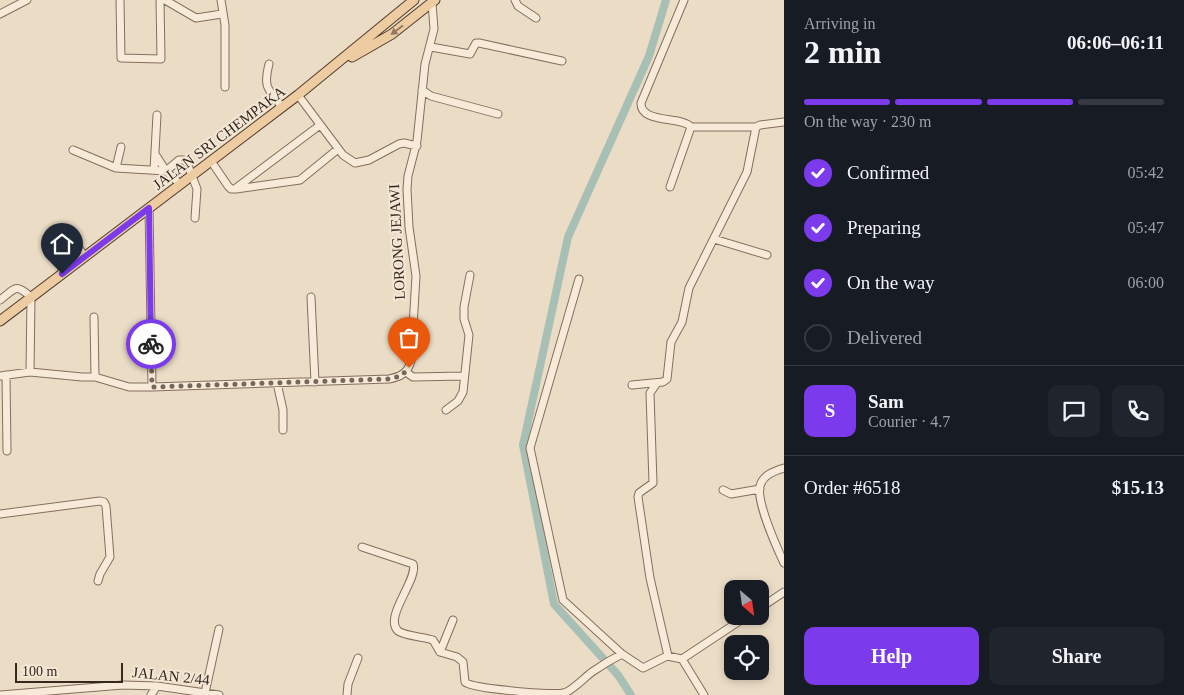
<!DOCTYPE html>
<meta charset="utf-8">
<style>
body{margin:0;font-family:"Times New Roman",serif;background:#20242c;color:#f1f3f6;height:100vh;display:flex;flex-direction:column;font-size:19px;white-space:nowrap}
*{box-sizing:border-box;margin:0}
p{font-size:16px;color:#9ea1a6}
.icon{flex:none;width:28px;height:28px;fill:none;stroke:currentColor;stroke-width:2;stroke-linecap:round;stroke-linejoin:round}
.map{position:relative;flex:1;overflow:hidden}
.drawer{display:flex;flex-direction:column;background:#171b24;width:400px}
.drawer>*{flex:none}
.needle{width:32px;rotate:151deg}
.controls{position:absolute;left:724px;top:580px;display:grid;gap:10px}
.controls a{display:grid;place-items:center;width:45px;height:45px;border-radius:10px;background:#171b24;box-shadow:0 2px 8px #0003;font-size:25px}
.scale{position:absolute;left:15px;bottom:12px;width:108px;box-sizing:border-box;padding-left:5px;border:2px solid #36281f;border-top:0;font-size:14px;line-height:18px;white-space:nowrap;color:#36281f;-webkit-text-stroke:4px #f3e7d5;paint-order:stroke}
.pin{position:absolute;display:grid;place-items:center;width:42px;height:42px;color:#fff;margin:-51px -21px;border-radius:50% 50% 50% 0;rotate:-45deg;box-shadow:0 0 5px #0007}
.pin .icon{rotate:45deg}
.courier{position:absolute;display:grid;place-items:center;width:50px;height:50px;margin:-25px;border:4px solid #7c3aed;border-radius:50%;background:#fff;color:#222;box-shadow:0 1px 6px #0007}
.head em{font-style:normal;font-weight:800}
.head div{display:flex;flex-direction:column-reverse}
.head{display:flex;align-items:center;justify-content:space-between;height:85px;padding:0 20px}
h1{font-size:32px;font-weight:800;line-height:38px}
.bar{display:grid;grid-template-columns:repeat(4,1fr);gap:8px 5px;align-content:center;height:60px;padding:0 20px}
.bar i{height:6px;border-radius:4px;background:#363941}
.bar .on{background:#7c3aed}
.bar p{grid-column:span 4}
.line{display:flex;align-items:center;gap:12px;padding:0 20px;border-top:1px solid #363941}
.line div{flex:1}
.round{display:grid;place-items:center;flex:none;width:52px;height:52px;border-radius:10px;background:#20242c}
ol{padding:0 20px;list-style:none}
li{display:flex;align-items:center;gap:15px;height:55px}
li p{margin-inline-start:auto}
li .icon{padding:5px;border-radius:50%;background:#7c3aed;color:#fff;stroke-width:4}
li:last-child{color:#9ea1a6}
li i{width:28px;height:28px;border:2px solid #363941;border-radius:50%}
.button{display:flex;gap:10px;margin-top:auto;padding:10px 20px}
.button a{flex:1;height:58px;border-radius:10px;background:#7c3aed;color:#fff;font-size:20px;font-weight:800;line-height:58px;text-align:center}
.button a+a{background:#20242c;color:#f1f3f6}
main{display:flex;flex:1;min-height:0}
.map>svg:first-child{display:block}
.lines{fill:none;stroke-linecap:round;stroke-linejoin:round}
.canal{stroke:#a7bfb5;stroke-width:8}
.minor-casing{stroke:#856e5d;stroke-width:9}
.major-casing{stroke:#533d30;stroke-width:11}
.minor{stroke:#f7ead8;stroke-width:7}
.major{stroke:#eccca0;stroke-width:9}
.oneway{fill:#917a60}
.done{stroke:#756759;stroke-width:5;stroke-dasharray:0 9}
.route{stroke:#7c3aed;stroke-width:6}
.labels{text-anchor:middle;stroke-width:4;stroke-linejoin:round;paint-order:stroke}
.street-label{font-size:15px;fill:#36281f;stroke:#f3e7d5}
</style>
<main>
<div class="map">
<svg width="784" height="695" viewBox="0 0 784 695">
<rect width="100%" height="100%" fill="#ebdcc6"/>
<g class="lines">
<path class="canal" d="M 631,695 L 618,675 L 554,604 L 523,445 L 568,237 L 649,56 L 666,0"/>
<defs>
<path id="minor" d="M 120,0 L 121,58 L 161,59 L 160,0
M 165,0 L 196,18 L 222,14
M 221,0 L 225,25 L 225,87
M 515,0 L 518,6 L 536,18
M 0,14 L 27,0
M 431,47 L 470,54 L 476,43 L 479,43 L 562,61
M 269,64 C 263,88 268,89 282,107
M 422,90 L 431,96 L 498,114
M 298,95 L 343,155 L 355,163 L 369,160 L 399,144 L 404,143 L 417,146
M 691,127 L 756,127
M 73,150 L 116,168 L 166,171 L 180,184
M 155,154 L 166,171 L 179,160 L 184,160 L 187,163 L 197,189 L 195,218
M 211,161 L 228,186 L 231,189 L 236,189 L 300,180 L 338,149
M 116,168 L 121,147
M 154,170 L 157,115
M 670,187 L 691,127 C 683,116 640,124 641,103 L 684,0
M 236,188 L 320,125
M 149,208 L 152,387
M 714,239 L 767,255
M 62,274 L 62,247 L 77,245 L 84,256
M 579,279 L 530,448 L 563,600 L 622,654
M 311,297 L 315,382
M 0,300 C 16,288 15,283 31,297 L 30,372
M 94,317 L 95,377
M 406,372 L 413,377 L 464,376
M 6,375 L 7,451
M 0,376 L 30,372 L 82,377 L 95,377 L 129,387 L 152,387 L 389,379 C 400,377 408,373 411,361 L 416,276 L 409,227 L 407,189 L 408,176 L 417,141 L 425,64 L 434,29 L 432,3
M 277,383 L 283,410 L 283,430
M 657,383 L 650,393 L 653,483 L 639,493 L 638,497 L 650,578 L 668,656
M 632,385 L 663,382 L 667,379 L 671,342 L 682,322 L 689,288 L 747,172 L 756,127 L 760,125 L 784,122
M 446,410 L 458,401 L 463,392 L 469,335 L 464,319 L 464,307 L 470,275
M 784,468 C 774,471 763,475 760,486 C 756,501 777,548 784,563
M 723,490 L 731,494 L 760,489
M 0,514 L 100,501 L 104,502 L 106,506 L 110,557 L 100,574 L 98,581
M 362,547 L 413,564 C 419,579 383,617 398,631 C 405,636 424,637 433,640 L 440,652 L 457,657 L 463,662 L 465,682 C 472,689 552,695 564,693 C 572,691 585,677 592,672 C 602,665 612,659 622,654 L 643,668 L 667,656 L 682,659 L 747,616
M 760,608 L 784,592
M 440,652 L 453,620
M 682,659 L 704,695
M 205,693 L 219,629
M 0,695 L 123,685 L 157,686 L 219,695
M 151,695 L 157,686
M 347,695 L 348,684 L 358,658"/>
<path id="major" d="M 352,57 L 392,34 L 435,0
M 0,321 L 298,95 L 414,0"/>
</defs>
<use href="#minor" class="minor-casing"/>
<use href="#major" class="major-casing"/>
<use href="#minor" class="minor"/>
<use href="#major" class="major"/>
</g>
<defs><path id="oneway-solid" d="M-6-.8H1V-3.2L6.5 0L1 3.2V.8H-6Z" transform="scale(1.25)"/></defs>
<use class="oneway" href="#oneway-solid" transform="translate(397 30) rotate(143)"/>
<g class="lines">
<path class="done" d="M 151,344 L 152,387 L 388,379 L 401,376 L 409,368"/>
<path class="route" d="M 62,274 L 149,208 L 151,344"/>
</g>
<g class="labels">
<g class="street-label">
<text transform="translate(219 138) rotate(-37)" y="5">JALAN SRI CHEMPAKA</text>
<text transform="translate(397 242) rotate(-93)" y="5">LORONG JEJAWI</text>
<text transform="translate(171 676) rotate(6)" y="5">JALAN 2/44</text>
</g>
</g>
</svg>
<div class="controls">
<a><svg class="needle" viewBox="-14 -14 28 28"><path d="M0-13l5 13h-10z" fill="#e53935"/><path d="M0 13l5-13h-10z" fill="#9ea1a6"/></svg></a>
<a><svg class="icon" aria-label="locate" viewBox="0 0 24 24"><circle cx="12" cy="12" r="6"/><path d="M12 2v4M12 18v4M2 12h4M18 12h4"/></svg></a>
</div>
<div class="scale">100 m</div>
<div class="pin" style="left:409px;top:368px;background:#ea580c"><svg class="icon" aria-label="bag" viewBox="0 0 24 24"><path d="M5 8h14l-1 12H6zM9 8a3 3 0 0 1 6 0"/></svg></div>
<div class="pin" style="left:62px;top:274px;background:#1f2937"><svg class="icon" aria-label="home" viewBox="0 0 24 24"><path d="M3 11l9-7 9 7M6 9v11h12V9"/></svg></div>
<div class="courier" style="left:151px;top:344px"><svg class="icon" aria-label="bike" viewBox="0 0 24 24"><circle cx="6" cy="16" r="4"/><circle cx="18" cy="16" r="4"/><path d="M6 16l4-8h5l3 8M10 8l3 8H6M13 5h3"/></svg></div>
</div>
<section class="drawer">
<div class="head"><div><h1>2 min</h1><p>Arriving in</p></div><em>06:06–06:11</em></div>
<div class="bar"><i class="on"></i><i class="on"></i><i class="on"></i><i></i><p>On the way · 230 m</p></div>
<ol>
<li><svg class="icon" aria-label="check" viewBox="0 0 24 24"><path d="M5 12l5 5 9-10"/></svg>Confirmed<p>05:42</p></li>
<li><svg class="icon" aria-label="check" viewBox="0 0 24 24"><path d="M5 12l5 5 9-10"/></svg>Preparing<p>05:47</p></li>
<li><svg class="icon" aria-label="check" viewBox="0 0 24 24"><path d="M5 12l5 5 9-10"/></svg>On the way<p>06:00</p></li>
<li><i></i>Delivered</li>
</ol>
<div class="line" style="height:90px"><b class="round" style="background:#7c3aed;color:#fff">S</b><div><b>Sam</b><p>Courier · 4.7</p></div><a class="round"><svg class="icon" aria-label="chat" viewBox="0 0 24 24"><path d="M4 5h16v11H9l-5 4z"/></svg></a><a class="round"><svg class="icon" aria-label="phone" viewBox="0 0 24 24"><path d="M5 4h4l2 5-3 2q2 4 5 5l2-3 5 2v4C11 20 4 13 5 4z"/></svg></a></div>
<div class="line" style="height:65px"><div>Order #6518</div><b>$15.13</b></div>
<div class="button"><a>Help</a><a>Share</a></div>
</section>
</main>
